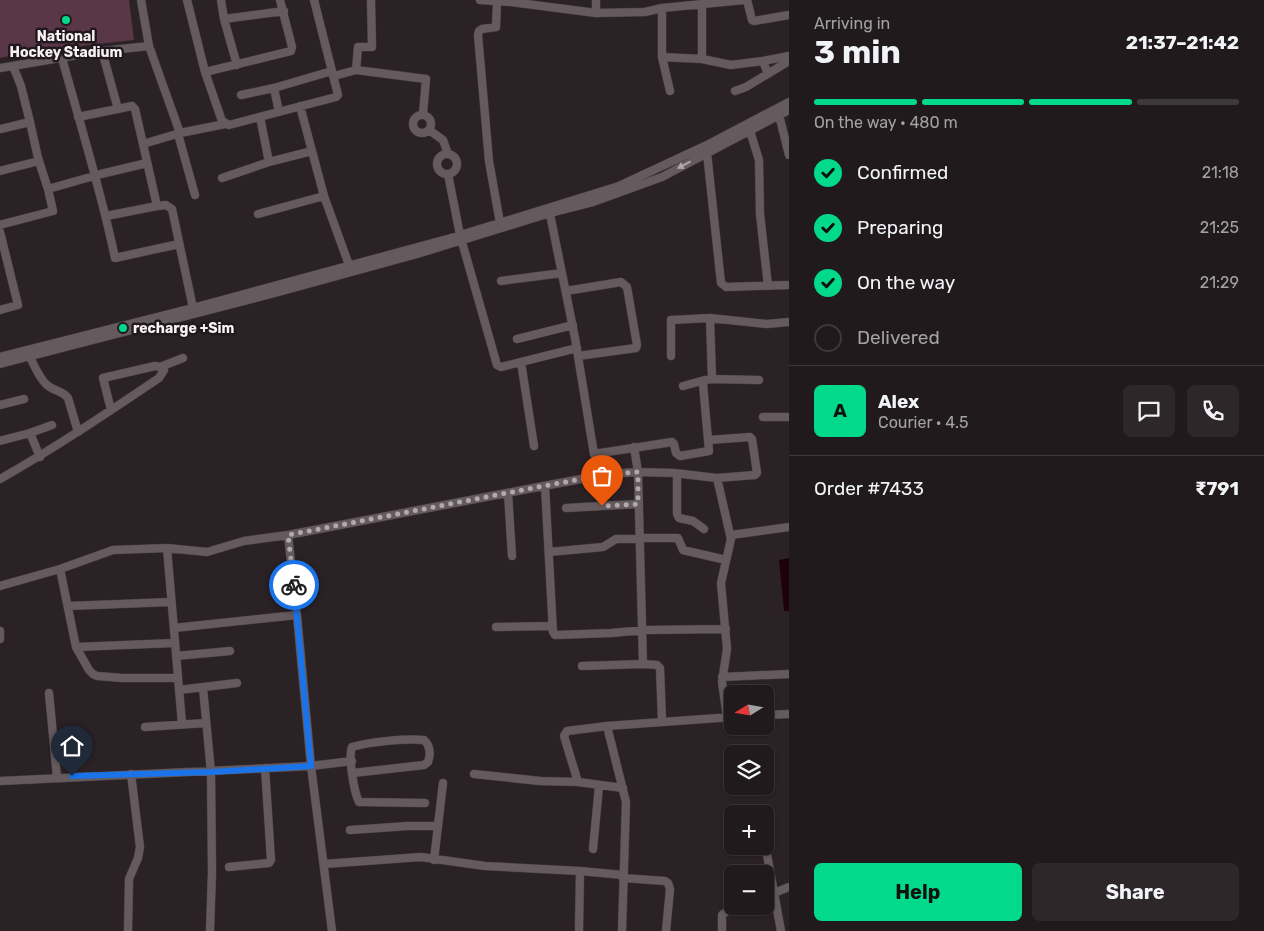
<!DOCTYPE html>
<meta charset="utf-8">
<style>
body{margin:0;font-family:Rubik,sans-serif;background:#2d2729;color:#f1f3f6;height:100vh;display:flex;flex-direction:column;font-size:19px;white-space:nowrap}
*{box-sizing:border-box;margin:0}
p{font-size:16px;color:#a2a1a3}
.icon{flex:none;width:28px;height:28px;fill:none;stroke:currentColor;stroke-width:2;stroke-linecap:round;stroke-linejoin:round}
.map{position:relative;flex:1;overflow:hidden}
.details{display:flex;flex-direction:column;background:#201a1c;width:475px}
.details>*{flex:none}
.needle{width:32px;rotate:259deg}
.tools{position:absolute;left:724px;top:685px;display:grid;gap:10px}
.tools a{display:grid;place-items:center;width:50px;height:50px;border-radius:8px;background:#201a1c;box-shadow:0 1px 4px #0004,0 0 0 1px #3d383b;font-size:25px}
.pin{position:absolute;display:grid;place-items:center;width:42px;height:42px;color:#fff;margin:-51px -21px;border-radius:50% 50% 50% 0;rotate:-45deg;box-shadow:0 0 5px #0007}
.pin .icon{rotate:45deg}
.courier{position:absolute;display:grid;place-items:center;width:50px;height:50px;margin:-25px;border:4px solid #1a73e8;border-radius:50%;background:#fff;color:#222;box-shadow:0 1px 6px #0007}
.headline em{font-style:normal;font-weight:700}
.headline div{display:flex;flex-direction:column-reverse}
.headline{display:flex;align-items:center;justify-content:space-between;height:85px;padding:0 25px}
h1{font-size:32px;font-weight:700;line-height:38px}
.bar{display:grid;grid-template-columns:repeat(4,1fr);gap:8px 5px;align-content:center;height:60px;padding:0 25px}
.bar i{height:6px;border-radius:4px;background:#3d383b}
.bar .on{background:#03d98b}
.bar p{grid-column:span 4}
.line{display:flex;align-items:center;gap:12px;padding:0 25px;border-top:1px solid #3d383b}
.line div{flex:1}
.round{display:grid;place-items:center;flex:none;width:52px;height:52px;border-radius:8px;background:#2d2729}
ol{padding:0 25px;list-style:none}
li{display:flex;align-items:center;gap:15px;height:55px}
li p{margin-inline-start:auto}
li .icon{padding:5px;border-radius:50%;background:#03d98b;color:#111;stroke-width:4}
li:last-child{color:#a2a1a3}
li i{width:28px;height:28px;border:2px solid #3d383b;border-radius:50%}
.button{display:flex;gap:10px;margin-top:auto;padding:10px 25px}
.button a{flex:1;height:58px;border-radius:8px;background:#03d98b;color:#111;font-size:20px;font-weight:700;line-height:58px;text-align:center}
.button a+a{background:#2d2729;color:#f1f3f6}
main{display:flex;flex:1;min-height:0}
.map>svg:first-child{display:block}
.green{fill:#5a3747}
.water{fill:#1e000f}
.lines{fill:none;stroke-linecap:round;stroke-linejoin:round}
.minor-casing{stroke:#453f42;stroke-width:9}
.minor{stroke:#655b5f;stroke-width:8}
.oneway{fill:#aea6aa}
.done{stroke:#b0a9ad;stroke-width:5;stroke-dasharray:0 9}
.route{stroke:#1a73e8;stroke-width:6}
.poi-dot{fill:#03d98b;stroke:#21191c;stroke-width:2}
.labels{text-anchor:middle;stroke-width:5;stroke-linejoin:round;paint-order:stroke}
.poi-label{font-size:14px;font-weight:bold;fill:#f8f2f5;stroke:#21191c}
</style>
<main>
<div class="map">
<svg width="789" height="931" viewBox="0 0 789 931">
<rect width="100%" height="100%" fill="#2b2226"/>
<path class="green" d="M 0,0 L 129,0 L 134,40 L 27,52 L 0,58 Z"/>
<path class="water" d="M 789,558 L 789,611 L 784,611 L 779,560 Z"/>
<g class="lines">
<defs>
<path id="minor" d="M 141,0 L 149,46 L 180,133 L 143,144 L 157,206 L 166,205 L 172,209 L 193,308
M 187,0 L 205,72 L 222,121 L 229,125 L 336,97 L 338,95 L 314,0
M 221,0 L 224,19 L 237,65
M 480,0 L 511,2
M 511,0 L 511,2 L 596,13
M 596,0 L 596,13 L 645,12 L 662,8 L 744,0
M 747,0 L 752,20 L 754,21 L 789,15
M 497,2 L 496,27 L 482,29 L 479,31 L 478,35 L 489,161 L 500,223
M 702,4 L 702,59
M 662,8 L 662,57 L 670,91
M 224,19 L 284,11
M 102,51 L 118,109
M 662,57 L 702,59 L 731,65 L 763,61
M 62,58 C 80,124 101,190 115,258 L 179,244
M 0,68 L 102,51 L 149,46
M 356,70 L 358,47 L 372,47 L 371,0
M 205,72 L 291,51 L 292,47 L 280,0
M 768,74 L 763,61 L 789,56
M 334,76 L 356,70 L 426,79 L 423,114
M 274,88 L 279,112
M 735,91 L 746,87 L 789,61
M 241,95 L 274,88 L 332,71
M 300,106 L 324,196 L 349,265
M413 124a9 9 0 1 1 18 0a9 9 0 1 1-18 0Z
M 779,115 L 789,155
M 78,117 L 132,106 L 135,109 L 143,144
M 260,117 L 269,162
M 30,122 L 38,158 L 48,189 L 101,174 L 147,163
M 0,129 L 30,122 L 21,86 L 13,66
M 429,130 L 443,140 L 448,154
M 750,131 L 759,160 L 760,214 L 768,286
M 180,133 L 225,124
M 178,134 L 195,195
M 707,153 L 721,283 L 726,287 L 789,285
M437 164a10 10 0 1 1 20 0a10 10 0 1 1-20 0Z
M 0,171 L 39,161
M 448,174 L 460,235 L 497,365 L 501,367 L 521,362
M 222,178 L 269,162 L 312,151
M 549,209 L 575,338 L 594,454 L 672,442 L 674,444 L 676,453 L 680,456 L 709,451 L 703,384 L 705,380 L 712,379 L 710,318 L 767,324 L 789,322
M 258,214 L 324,196
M 106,216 L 157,206
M 0,225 L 53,211 L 48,189
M 0,232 L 18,305 L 0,310
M 501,281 L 562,273
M 566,291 L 621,282 L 627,287 L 637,345 L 636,348 L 578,356
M 517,339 L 573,325
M 671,356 L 671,320 L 710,318
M 0,357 L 193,308 L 451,238 L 619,186 L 707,145 L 789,102
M 30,357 C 35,367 39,378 47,385 C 54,391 63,391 68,398 L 78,432
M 0,364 L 275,293 L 417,254 L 550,213 L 593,202 L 662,177 L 789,110
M 160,367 L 183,358
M 712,379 L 759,380
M 683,386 L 705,380
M 0,405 L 24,399
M 763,417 L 789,417
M 30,433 L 40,457
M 0,441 L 30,433 L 52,425
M 534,446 L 521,362 L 577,348
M 677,474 L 677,514 L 679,518 L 693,521 L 704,529
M 717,478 L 731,539 L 721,583 L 727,649 L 722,682 L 727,717
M 0,479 C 55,448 107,413 159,378 L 164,370 L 160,367 L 155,366 L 103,378 L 111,410
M 545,486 L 553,632 L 555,635 L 611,633 L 645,630 L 726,629
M 508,493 L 512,556
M 566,508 L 638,504
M 731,535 L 789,527
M 639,538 L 678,538 L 683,550 L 726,560
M 167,548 L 182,724
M 549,552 L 603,547 L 616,539 L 639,539
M 60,569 L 76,647 L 89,670 L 93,674 L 97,676 L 123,678 L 178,678
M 0,586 L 60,569 L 113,550 L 167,548 L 207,552 L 244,541 L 288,535
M 68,606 L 171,602
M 496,627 L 552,626
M 174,628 L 297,615
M 0,631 L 0,639
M 76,647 L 174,643
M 176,656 L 230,651
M 582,666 L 643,664
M 722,677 L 789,674
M 203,688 L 211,772 L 212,872 L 210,931
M 179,690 L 237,683
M 49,693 L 57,777
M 765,715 L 789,714
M 662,721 L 660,668 L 657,665 L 643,664 L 638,472 L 674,473 L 717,478 L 755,475 L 757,473 L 752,439 L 750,437 L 709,440
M 607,726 L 732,717
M 145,727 L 206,723
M 352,761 L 311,766 L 297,615 L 288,535 L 533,488 L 608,474 L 638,472 L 634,447
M 353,773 L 424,765 L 428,762 C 431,754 430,745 424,740 C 406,738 369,742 352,747 C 348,757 354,792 359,802 L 425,803
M 474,774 L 540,781 L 578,782 L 623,788
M 0,781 L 311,766 L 332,931
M 578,782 L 564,736 L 567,731 L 607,726 L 626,802 L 622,931
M 350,830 L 408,826 L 437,826
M 593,849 L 599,786
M 766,849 L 781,931
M 434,860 L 443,783
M 324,864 L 421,857 L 485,866 L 580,871 L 623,875
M 229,867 L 269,863 L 271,860 L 265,768
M 623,878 L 665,881 L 668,883 L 670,889 L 666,931
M 774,893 L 789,887
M 128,931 L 129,879 L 138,858 L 140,847 L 131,774
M 579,931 L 580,871
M 722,931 L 722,915 L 734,906"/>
</defs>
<use href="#minor" class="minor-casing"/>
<use href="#minor" class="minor"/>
</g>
<defs><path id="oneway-solid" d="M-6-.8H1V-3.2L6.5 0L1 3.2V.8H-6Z" transform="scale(1.25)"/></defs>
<use class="oneway" href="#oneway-solid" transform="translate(684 165) rotate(152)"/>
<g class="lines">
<path class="done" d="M 294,585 L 288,535 L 533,488 L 608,474 L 638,472 L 638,504 L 602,506"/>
<path class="route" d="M 72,776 L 211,772 L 311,766 L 294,585"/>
</g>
<g class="poi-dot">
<circle cx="66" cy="20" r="5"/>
<circle cx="123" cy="328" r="5"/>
</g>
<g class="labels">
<g class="poi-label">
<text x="66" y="41">National<tspan x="66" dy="16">Hockey Stadium</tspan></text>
<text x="133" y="333" text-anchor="start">recharge +Sim</text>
</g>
</g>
</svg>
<div class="tools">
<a><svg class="needle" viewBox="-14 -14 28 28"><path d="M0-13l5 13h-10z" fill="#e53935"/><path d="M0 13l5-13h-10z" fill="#a2a1a3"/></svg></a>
<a><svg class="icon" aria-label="layers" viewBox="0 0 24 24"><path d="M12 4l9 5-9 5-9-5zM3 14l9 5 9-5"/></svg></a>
<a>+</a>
<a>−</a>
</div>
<div class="pin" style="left:602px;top:506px;background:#ea580c"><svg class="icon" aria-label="bag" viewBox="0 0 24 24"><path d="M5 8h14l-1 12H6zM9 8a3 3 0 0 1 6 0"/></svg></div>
<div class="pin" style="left:72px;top:776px;background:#1f2937"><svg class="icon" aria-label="home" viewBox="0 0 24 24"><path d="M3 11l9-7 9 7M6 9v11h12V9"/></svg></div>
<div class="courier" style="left:294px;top:585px"><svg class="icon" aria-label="bike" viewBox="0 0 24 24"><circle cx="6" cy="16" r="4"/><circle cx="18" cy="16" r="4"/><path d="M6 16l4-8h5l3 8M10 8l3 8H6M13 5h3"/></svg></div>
</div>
<section class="details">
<div class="headline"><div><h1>3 min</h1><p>Arriving in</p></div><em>21:37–21:42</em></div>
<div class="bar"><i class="on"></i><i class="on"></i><i class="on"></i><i></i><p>On the way · 480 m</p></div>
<ol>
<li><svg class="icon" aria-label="check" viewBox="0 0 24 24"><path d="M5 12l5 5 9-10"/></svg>Confirmed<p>21:18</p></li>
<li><svg class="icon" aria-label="check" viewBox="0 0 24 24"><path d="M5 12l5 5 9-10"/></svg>Preparing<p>21:25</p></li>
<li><svg class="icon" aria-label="check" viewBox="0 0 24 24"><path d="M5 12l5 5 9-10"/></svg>On the way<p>21:29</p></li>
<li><i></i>Delivered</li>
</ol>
<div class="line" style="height:90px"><b class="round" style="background:#03d98b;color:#111">A</b><div><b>Alex</b><p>Courier · 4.5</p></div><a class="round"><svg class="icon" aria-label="chat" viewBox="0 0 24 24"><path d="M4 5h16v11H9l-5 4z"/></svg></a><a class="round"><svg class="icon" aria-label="phone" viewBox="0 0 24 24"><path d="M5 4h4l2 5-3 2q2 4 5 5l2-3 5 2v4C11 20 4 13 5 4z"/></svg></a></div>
<div class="line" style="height:65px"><div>Order #7433</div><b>₹791</b></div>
<div class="button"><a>Help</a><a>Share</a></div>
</section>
</main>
